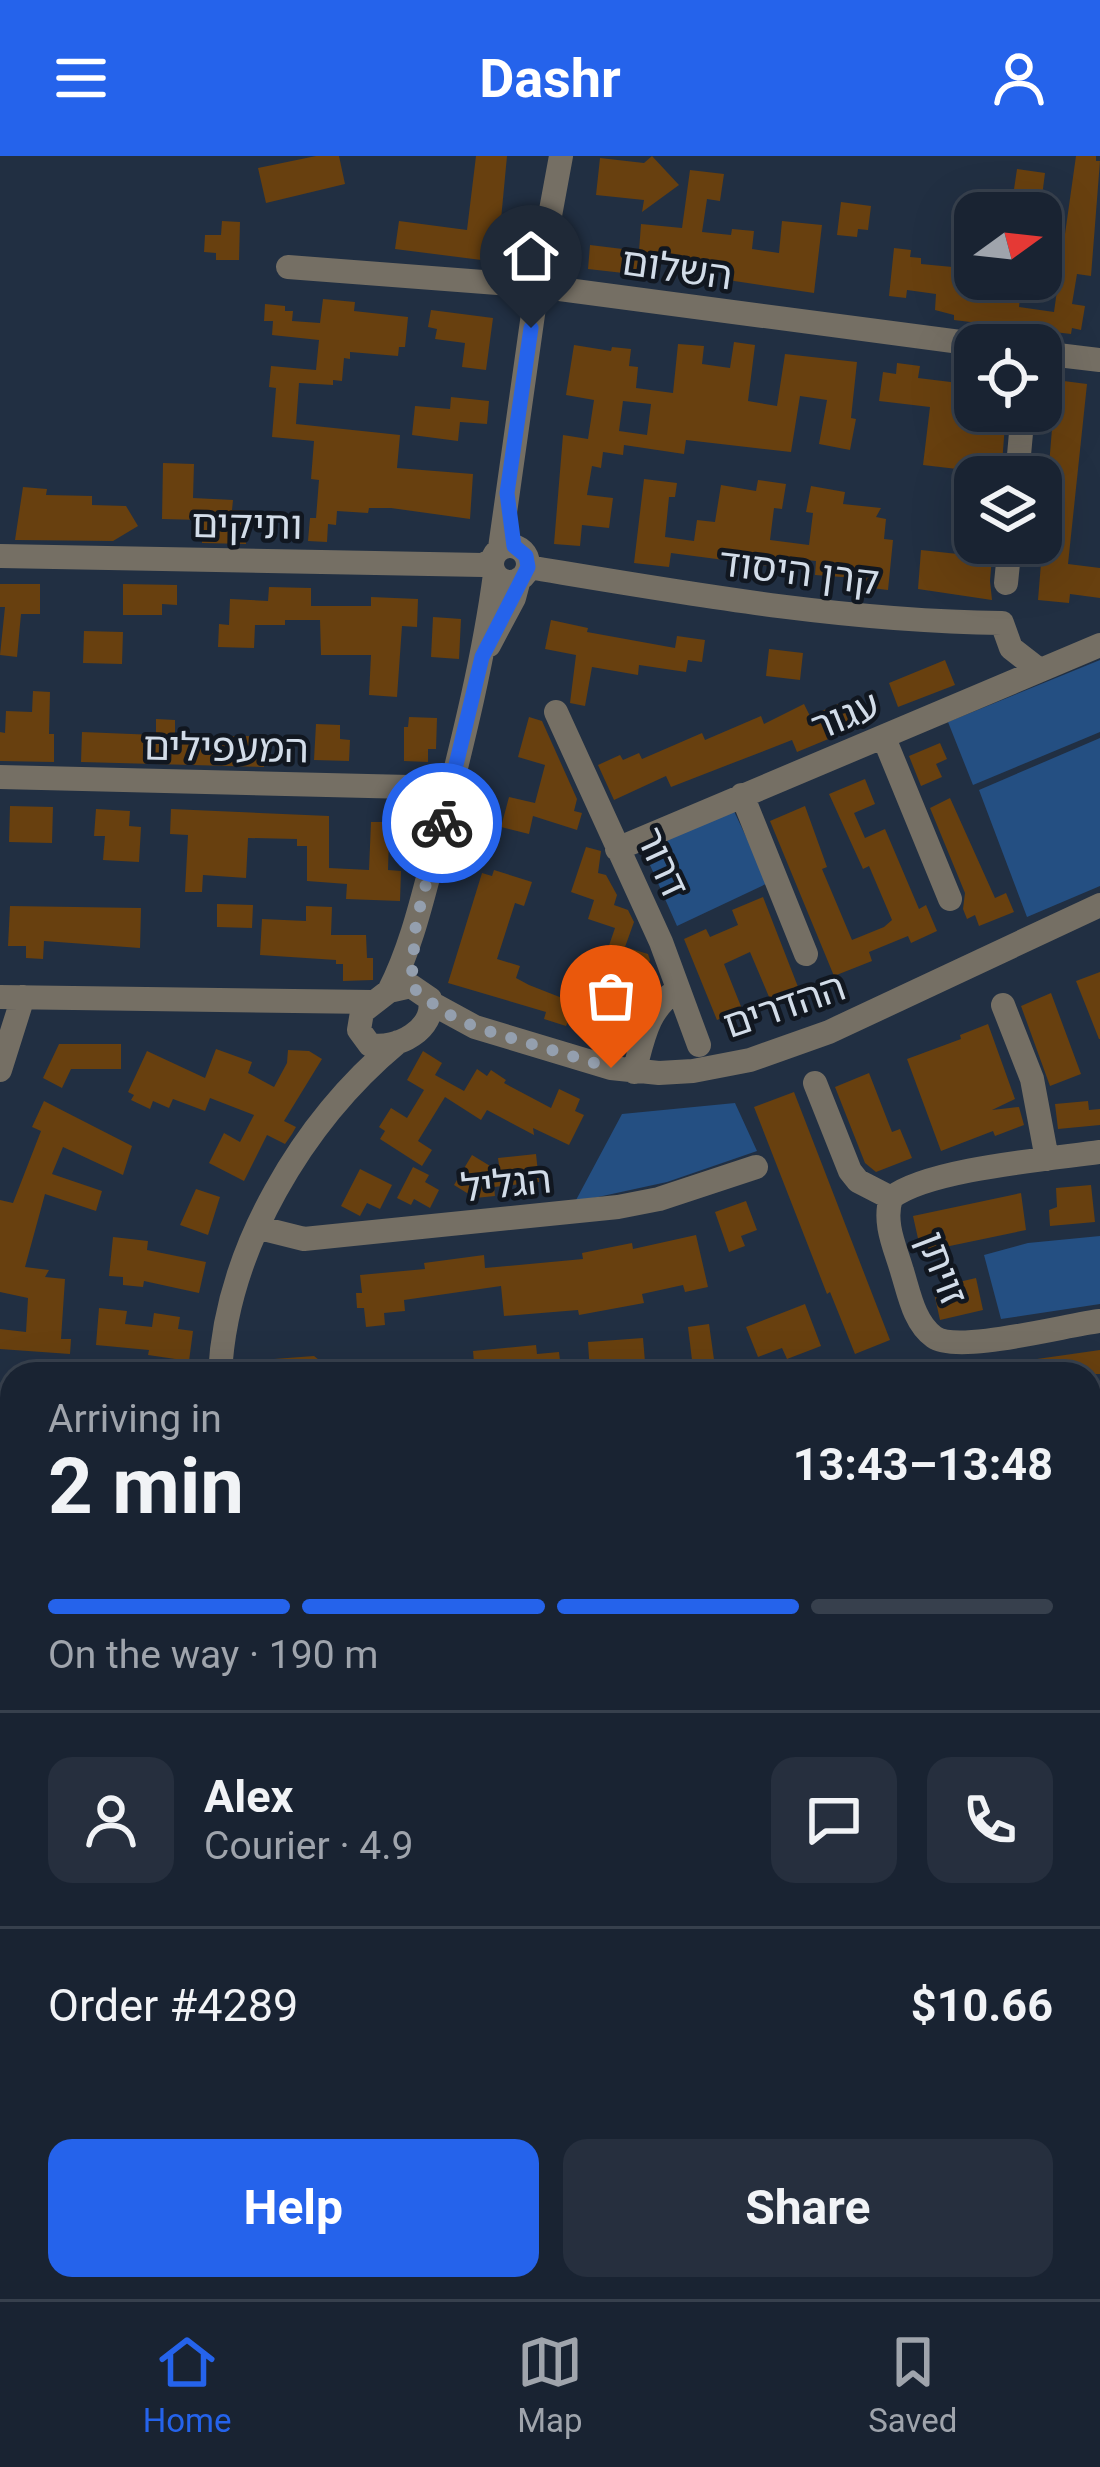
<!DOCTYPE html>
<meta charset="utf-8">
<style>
body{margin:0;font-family:Roboto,"Noto Sans Hebrew",sans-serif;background:#262f3e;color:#f1f3f6;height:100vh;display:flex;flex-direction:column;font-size:45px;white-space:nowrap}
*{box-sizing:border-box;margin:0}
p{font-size:39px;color:#9fa4ac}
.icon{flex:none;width:66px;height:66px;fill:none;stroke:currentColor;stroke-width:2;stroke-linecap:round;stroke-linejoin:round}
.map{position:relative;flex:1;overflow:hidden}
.side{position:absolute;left:0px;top:1206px;width:1101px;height:939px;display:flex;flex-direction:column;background:#192332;border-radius:36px 36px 0 0;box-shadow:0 12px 48px #0002,0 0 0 3px #37404d}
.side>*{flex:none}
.needle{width:78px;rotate:75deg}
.fabs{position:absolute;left:954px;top:36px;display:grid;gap:24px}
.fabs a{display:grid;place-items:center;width:108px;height:108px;border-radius:24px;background:#192332;box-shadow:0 12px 48px #0002,0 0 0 3px #37404d;font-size:60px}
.pin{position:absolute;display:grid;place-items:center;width:102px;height:102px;color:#fff;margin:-123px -51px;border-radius:50% 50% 50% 0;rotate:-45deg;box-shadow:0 0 12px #0007}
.pin .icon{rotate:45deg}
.courier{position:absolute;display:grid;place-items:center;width:120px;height:120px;margin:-60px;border:9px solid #2563eb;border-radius:50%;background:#fff;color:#222;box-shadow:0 3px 15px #0007}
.summary em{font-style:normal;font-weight:700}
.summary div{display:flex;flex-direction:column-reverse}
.summary{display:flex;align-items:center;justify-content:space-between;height:204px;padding:0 48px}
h1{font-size:78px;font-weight:700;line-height:90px}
.bar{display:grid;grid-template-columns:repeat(4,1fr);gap:18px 12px;align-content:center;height:144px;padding:0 48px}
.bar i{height:15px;border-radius:9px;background:#37404d}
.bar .active{background:#2563eb}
.bar p{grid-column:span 4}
.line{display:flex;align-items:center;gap:30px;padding:0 48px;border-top:3px solid #37404d}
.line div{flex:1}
.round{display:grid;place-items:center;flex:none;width:126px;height:126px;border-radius:24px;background:#262f3e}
.cta{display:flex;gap:24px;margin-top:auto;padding:24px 48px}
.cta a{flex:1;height:138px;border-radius:24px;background:#2563eb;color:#fff;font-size:48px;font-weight:700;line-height:138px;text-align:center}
.cta a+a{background:#262f3e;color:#f1f3f6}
header{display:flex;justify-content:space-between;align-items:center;height:156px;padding:0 48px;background:#2563eb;color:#fff;font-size:54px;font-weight:700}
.tab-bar{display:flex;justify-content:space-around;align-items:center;height:168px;border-top:3px solid #37404d;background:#192332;font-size:33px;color:#9fa4ac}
.tab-bar a{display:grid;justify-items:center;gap:6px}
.tab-bar .active{color:#2563eb}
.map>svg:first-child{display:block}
.built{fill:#263952}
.green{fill:#244f82}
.building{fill:#68400f;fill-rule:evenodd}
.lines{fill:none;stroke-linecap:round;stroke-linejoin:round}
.minor{stroke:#756f64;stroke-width:24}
.highway{stroke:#d6c8ad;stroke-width:33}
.done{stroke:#949fae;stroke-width:12;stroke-dasharray:0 21.6}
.route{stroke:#2563eb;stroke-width:15}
.labels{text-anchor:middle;stroke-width:9;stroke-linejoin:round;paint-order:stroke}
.street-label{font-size:39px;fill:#d2dce8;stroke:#111720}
</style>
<header><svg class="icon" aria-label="menu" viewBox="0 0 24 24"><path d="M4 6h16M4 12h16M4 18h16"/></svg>Dashr<svg class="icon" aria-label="person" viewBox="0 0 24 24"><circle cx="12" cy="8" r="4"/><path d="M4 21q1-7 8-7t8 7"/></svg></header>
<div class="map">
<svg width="1100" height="2143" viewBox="0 0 1100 2143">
<rect width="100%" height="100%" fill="#212f42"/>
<path class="built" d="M 1100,1634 L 1100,2012 L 1089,2014 L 1089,1635 Z
M 12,1874 L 12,2133 L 103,2133 L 104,2143 L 0,2143 L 0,1876 Z
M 260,2133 L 596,2133 L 554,2143 L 263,2143 Z"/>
<path class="green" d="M 1100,504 L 1100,576 L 973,629 L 948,566 Z
M 1100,582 L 1100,730 L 1027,761 L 979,634 Z
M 732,651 L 768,727 L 677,770 L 642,691 Z
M 735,947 L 757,995 L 667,1026 L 575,1046 L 622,958 Z
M 1100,1080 L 1100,1148 L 1001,1163 L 984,1099 L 1028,1087 Z
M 12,1708 L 12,1869 L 0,1871 L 0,1709 Z"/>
<path class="building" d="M 316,0 L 339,0 L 345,28 L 266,47 L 258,12 Z
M 476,0 L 507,0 L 497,106 L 395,93 L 399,65 L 467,74 Z
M 652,0 L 679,29 L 642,56 L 644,44 L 596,39 L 600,2 L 644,7 Z
M 1076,0 L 1096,0 L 1096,5 L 1100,5 L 1091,120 L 1077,118 L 1072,148 L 1085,150 L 1081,174 L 1072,172 L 1071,178 L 954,164 L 954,159 L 935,154 L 936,138 L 907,134 L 906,142 L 889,140 L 894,92 L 911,94 L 910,101 L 921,102 L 921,108 L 963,112 L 962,117 L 975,118 L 977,128 L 1021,134 L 1019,151 L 1054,156 Z
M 1017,13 L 1045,17 L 1040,56 L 1018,53 L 1020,41 L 1013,40 Z
M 690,14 L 724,18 L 720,45 L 707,43 L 702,76 L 731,79 L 732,73 L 754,75 L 752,93 L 779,97 L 782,65 L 822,69 L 814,137 L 721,123 L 722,112 L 661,105 L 659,121 L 588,113 L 590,89 L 639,95 L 641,68 L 682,72 Z
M 841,46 L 871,50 L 868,74 L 858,73 L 857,81 L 837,79 Z
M 222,65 L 240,66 L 239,104 L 216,104 L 216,97 L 204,96 L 205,79 L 221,79 Z
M 323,143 L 355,146 L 354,155 L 408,161 L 405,191 L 399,191 L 398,200 L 350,196 L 350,203 L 344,202 L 342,225 L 333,224 L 333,229 L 299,227 L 296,268 L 400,279 L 397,312 L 473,318 L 470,363 L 391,352 L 369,352 L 368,357 L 337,355 L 336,369 L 328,368 L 327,386 L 308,385 L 310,362 L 316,362 L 319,324 L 311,323 L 314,285 L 272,281 L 276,232 L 269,231 L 271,210 L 316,214 L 319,184 L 272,179 L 273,165 L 264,165 L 265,148 L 285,150 L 285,155 L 293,155 L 292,165 L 320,167 Z
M 431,154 L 493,162 L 486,214 L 462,211 L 465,187 L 435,183 L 437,173 L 428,171 Z
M 734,186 L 755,189 L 748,245 L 777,250 L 785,198 L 857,206 L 851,262 L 856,263 L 850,294 L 819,288 L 827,244 L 800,240 L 791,296 L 686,284 L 684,298 L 624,289 L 623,299 L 603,296 L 601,312 L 592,310 L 587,339 L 613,342 L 609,372 L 582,369 L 580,390 L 554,388 L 563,279 L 588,283 L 594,244 L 566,239 L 574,189 L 611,195 L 612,191 L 631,193 L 629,210 L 638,211 L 636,232 L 673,237 L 678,188 L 704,190 L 702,208 L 730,212 ZM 623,245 L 651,248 L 647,279 L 619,275 Z
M 897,207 L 920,210 L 918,222 L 967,228 L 964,255 L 1006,255 L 1001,321 L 973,321 L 974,315 L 923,309 L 930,251 L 879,245 L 883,216 L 896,218 Z
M 1056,224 L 1087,228 L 1068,408 L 1100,412 L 1100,442 L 1070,438 L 1069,447 L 1038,444 Z
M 451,241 L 489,245 L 487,268 L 460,266 L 458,285 L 412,279 L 415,250 L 450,253 Z
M 163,307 L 194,308 L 193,342 L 233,344 L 232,354 L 247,355 L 246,388 L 202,387 L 202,364 L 162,363 Z
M 644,323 L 677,327 L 675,341 L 669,341 L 665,381 L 694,385 L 697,364 L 715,366 L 721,329 L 756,335 L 758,324 L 786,328 L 782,353 L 774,352 L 770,384 L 809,389 L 813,357 L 806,356 L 811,330 L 845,336 L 843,348 L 881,352 L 876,361 L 886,363 L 884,383 L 893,384 L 888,434 L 855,430 L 856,422 L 815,419 L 816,405 L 786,402 L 785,412 L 671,397 L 669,411 L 634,407 Z
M 23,331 L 47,333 L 46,339 L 92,340 L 92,349 L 126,350 L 138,370 L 113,385 L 15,384 Z
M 982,387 L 993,387 L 990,425 L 992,444 L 918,433 L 921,394 L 967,399 L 968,389 L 982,390 Z
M 0,428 L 40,428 L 40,458 L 21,458 L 17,501 L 0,499 L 5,451 L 0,451 Z
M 123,428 L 177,429 L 177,449 L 162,448 L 162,459 L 123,459 Z
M 269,431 L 311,432 L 311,450 L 371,450 L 371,441 L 418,443 L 417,471 L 402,470 L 397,541 L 369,539 L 371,499 L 321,499 L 320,464 L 285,464 L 285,469 L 255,469 L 254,492 L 218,491 L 219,468 L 229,469 L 230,443 L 268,445 Z
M 433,461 L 461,463 L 459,503 L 431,501 Z
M 551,464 L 588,472 L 587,476 L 675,492 L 677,480 L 705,484 L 702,506 L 688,504 L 686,516 L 639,509 L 638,519 L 592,511 L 585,550 L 570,547 L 576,499 L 545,493 Z
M 84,475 L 123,476 L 122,508 L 83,507 Z
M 769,493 L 803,497 L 800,524 L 766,520 Z
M 945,504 L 955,529 L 898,551 L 889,527 Z
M 33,535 L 50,536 L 49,578 L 54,578 L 54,606 L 0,605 L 0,576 L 5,577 L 6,555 L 32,556 Z
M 863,544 L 872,565 L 797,596 L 792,584 L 671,631 L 666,620 L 614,644 L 598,609 L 620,599 L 623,604 L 639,597 L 642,603 L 702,577 L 705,584 L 761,560 L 764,568 L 804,548 L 810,560 L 843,546 L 846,552 Z
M 409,561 L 437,562 L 436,593 L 428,593 L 428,606 L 404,605 L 404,571 L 408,571 Z
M 529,561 L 542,565 L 577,643 L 574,655 L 582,657 L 577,674 L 533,660 L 529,678 L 501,671 L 509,641 L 535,647 L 545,609 L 518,601 Z
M 156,563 L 175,564 L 175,581 L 264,580 L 264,611 L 81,606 L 82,576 L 156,579 Z
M 316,568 L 340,569 L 340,583 L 350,584 L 349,605 L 314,604 Z
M 940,587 L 947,603 L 936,608 L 942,621 L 921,630 L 909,600 Z
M 865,623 L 875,648 L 854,657 L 865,682 L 885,673 L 919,753 L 926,749 L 937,775 L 911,787 L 908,780 L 869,796 L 872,805 L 834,820 L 770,665 L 805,650 L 827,711 L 822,713 L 852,784 L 884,771 L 892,764 L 869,710 L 863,713 L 829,638 Z
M 950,642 L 995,742 L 1006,737 L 1014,756 L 979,770 L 975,759 L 967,763 L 963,753 L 965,737 L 930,652 Z
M 10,650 L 53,651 L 52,687 L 9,686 Z
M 96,653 L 130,655 L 129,670 L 141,671 L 139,706 L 103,704 L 105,680 L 94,680 Z
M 171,653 L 329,660 L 329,712 L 369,714 L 371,666 L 385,666 L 386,657 L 417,658 L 416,679 L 389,679 L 388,714 L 401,715 L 400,745 L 346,743 L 347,728 L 307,725 L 307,690 L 297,690 L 297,683 L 248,682 L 246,722 L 203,719 L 202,736 L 185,736 L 188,679 L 170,678 Z
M 586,691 L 601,695 L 598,717 L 606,719 L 617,739 L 614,749 L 628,754 L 634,766 L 625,791 L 648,798 L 650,804 L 644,822 L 634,818 L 631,829 L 599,819 L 615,772 L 588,763 L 594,744 L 571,736 Z
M 494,714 L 532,726 L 524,750 L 515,747 L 497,803 L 520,810 L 516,822 L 529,829 L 631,869 L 625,887 L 568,866 L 566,870 L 544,863 L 546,856 L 448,827 L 482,717 L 492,720 Z
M 763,741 L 800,836 L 772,848 L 750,796 L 724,808 L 742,853 L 717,864 L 684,783 L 706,773 L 710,781 L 738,769 L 732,754 Z
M 217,748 L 253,749 L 252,772 L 217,771 Z
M 10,750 L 141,752 L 140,792 L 44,785 L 43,803 L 26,802 L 26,790 L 8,790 Z
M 306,750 L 332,751 L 331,779 L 366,779 L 367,802 L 373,802 L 373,824 L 343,825 L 343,808 L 336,808 L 336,804 L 260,799 L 262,763 L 306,765 Z
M 1100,816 L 1100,883 L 1099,883 L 1076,825 Z
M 1051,837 L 1081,918 L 1050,930 L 1021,850 Z
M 988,868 L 1015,943 L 992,954 L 1019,951 L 1024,969 L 995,980 L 993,975 L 941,995 L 907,903 L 961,883 L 960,879 Z
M 59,888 L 121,888 L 121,913 L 71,913 L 62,932 L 43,922 Z
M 216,893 L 252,906 L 248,917 L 274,931 L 287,907 L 288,894 L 309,895 L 322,903 L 284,965 L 296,971 L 292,978 L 285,988 L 267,979 L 244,1025 L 209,1007 L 224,977 L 240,986 L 254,959 L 210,942 L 205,955 L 173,943 L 169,952 L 153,945 L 150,953 L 131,944 L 134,939 L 128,936 L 147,895 L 205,922 Z
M 423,895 L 442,907 L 435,919 L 464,935 L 477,913 L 487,920 L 491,914 L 506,924 L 504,927 L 551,952 L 559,933 L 580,943 L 575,955 L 584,959 L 569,989 L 533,972 L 534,979 L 487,954 L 481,964 L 445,941 L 418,985 L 432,994 L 422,1010 L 380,983 L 385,975 L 379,971 L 391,952 L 407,962 L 424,934 L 407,924 Z
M 869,917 L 892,976 L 900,973 L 912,1002 L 876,1016 L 865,1007 L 835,931 Z
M 794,936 L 890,1184 L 855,1198 L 830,1136 L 827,1138 L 754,951 Z
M 44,945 L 132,990 L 123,1019 L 63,991 L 52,1018 L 102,1035 L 96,1055 L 45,1038 L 25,1111 L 49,1114 L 45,1121 L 65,1123 L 61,1183 L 71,1183 L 70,1198 L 0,1193 L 0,1173 L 26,1176 L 28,1142 L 0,1136 L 0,1044 L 13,1047 L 41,975 L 32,971 Z
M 1088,945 L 1089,954 L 1100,953 L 1100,969 L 1058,973 L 1055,948 Z
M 536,998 L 539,1026 L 494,1031 L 495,1040 L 475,1042 L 454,1029 L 472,999 L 500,1016 L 498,1002 Z
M 413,1011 L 429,1019 L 425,1026 L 439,1034 L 430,1052 L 414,1043 L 411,1049 L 397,1042 Z
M 360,1013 L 392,1029 L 380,1053 L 367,1047 L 360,1060 L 341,1050 Z
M 1091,1029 L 1095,1066 L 1050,1070 L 1049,1054 L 1057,1051 L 1056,1032 Z
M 196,1033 L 220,1041 L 208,1079 L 180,1069 Z
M 1021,1037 L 1026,1074 L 921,1096 L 913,1060 Z
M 746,1045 L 757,1074 L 741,1080 L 745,1090 L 729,1096 L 715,1056 Z
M 696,1079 L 708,1131 L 685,1136 L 683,1129 L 642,1138 L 644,1147 L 579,1159 L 578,1154 L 504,1160 L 501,1130 L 404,1144 L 405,1155 L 384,1157 L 385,1169 L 366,1171 L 364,1152 L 357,1152 L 356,1137 L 362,1137 L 360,1119 L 425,1113 L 424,1107 L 484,1099 L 485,1112 L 583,1103 L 582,1097 L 632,1087 L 633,1093 Z
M 113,1081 L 148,1085 L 147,1094 L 206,1106 L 199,1137 L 144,1125 L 143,1131 L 123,1129 L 123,1121 L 109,1120 Z
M 976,1122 L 983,1154 L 940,1164 L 933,1132 Z
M 805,1148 L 821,1190 L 787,1203 L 782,1192 L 758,1201 L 746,1171 Z
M 99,1152 L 127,1155 L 125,1168 L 152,1171 L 154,1157 L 180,1161 L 178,1173 L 193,1175 L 189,1205 L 148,1199 L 149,1194 L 96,1189 Z
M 709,1168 L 716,1218 L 659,1218 L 658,1210 L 692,1204 L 688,1171 Z
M 643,1182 L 646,1218 L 590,1218 L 588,1186 Z
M 536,1189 L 537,1198 L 559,1196 L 561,1214 L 475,1218 L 473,1195 Z
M 1100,1194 L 1100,1218 L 990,1218 L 989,1210 Z
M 314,1200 L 337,1218 L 275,1218 L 274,1203 Z"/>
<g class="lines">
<path class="minor" d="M 288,111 L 537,130 L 983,189
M 1041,197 L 1100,204
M 1017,321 L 1023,255
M492 408a18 18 0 1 1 36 0a18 18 0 1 1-36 0Z
M 500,392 L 537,130 L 561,0
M 0,400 L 483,409 L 492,404
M 528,411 C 685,437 841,465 1002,467 L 1011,492 L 1038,513
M 1006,427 L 1010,387
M 489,489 L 514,442 L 519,423
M 556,556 L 661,786 L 699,889
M 884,582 L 950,743
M 0,621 L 451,632
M 742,639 L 806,798
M 617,693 L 1100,489
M 411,830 L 430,843 C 436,873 397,894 370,889 L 359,874 L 362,856 L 389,835 Z
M 389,835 C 413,788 424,735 438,684 C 460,596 483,508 495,418
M 0,841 L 373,846
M 431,847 L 475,871 L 611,912 L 659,917 L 693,915 L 750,904 L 829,876 L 1100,749
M 1003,849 L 1032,923 L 1047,1003
M 0,914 L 23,841
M 634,916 C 643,884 647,853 676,835
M 815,927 L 850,1015 L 858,1025 L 891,1042
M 891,1042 C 883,1067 895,1091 902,1115 C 909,1137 914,1167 934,1181 C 958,1198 1066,1169 1100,1165
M 891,1042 C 927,1013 1051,1003 1100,996
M 260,1072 L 304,1083 L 618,1051 L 659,1043 L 756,1011
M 220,1218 C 226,1093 303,965 398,886
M 0,1330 L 12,1328
M 1089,1624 L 1100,1622
M 1089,2032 L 1100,2029
M 1089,2065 L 1100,2062
M 246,2133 L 248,2143
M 640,2143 L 682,2133
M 768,2143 L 809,2133"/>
<path class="highway" d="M 1089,1470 L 1100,1469
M 1089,1544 L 1100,1542
M 0,1593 L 12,1592
M 0,1672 L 12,1671"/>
</g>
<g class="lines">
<path class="done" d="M 442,667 L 416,766 L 411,830 L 442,855 L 475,871 L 611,912"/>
<path class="route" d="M 442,667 L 482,501 L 528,411 L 526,400 L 514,390 L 507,337 L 531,172"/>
</g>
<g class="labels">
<g class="street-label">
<text transform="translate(677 112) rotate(8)" y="14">השלום</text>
<text transform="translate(247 368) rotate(1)" y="14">ותיקים</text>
<text transform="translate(799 415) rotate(7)" y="14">קרן היסוד</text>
<text transform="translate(845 559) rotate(-22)" y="14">עגור</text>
<text transform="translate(226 591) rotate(1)" y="14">המעפילים</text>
<text transform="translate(663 706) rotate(65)" y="14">דרור</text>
<text transform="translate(784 849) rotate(-19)" y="14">ההדרים</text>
<text transform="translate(506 1027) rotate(-6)" y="14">הגליל</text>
<text transform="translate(943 1112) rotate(69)" y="14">זויתן</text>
</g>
</g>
</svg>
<div class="fabs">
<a><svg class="needle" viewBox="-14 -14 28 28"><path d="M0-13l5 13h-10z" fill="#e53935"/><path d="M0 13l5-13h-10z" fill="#9fa4ac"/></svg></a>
<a><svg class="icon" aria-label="locate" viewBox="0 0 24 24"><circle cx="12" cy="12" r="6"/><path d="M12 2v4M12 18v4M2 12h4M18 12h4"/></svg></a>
<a><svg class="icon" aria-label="layers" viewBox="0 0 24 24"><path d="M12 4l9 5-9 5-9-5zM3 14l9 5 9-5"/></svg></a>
</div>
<div class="pin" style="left:611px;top:912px;background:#ea580c"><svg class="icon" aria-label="bag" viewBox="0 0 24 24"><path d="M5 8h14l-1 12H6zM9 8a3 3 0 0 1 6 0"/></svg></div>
<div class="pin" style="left:531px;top:172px;background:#1f2937"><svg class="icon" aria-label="home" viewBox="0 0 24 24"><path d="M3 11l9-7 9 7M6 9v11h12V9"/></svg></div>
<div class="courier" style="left:442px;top:667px"><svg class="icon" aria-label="bike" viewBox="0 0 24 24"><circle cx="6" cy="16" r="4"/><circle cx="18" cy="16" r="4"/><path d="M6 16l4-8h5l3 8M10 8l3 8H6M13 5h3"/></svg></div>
<section class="side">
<div class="summary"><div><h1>2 min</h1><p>Arriving in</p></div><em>13:43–13:48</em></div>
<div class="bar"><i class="active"></i><i class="active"></i><i class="active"></i><i></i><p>On the way · 190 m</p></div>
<div class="line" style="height:216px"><a class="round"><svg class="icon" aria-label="person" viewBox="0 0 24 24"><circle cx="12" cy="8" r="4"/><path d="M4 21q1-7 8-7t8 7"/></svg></a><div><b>Alex</b><p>Courier · 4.9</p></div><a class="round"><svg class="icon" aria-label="chat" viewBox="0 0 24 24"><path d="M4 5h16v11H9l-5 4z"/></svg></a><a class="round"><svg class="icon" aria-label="phone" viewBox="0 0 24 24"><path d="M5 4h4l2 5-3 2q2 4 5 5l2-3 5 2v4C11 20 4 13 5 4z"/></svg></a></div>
<div class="line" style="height:156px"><div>Order #4289</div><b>$10.66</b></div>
<div class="cta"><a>Help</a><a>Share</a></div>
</section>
</div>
<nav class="tab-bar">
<a class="active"><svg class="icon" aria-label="home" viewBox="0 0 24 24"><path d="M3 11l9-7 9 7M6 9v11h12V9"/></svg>Home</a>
<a><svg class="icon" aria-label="map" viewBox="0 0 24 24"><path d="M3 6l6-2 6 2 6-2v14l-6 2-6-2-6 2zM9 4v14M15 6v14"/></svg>Map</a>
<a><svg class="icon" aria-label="saved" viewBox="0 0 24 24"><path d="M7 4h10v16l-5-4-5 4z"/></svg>Saved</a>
</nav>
